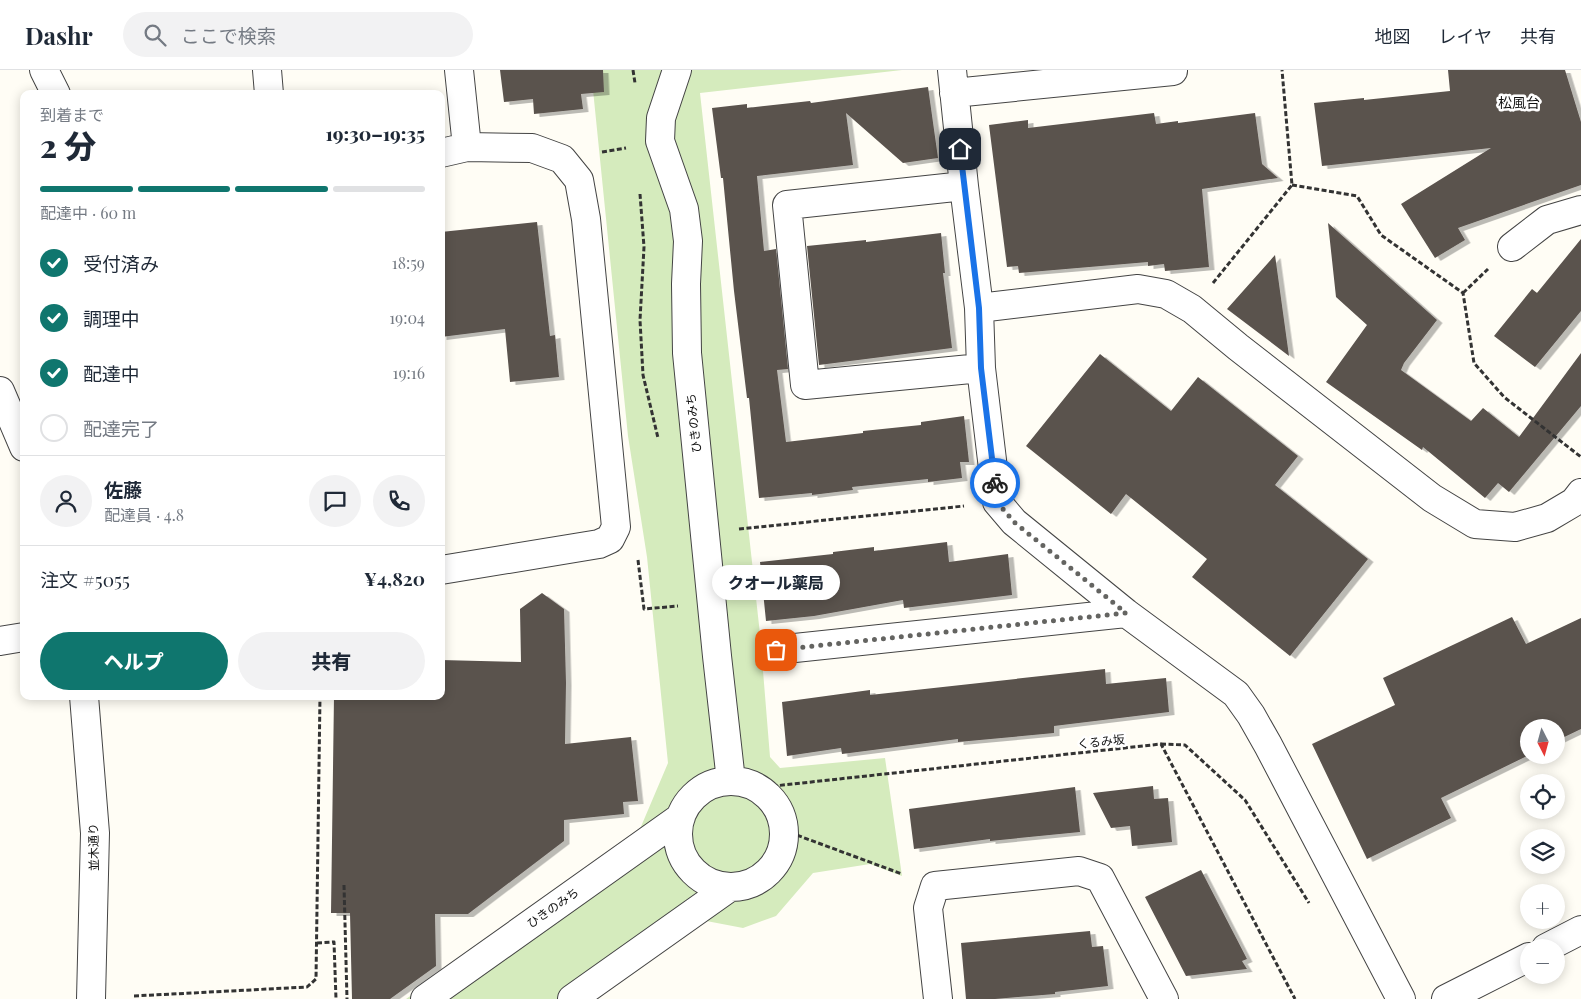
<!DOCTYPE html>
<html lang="ja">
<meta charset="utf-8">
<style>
body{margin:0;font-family:"Playfair Display","Noto Sans JP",serif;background:#f2f2f3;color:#1f2937;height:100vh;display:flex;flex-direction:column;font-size:19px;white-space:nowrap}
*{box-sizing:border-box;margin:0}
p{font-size:16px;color:#747a83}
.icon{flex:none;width:28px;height:28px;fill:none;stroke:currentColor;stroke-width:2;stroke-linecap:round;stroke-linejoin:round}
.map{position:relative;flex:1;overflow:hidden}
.sheet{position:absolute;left:20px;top:20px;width:425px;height:610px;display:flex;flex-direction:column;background:#fff;border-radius:10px;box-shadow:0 2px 12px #0003}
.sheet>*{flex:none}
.needle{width:32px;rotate:174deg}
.buttons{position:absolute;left:1520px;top:649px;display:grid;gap:10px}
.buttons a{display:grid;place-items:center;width:45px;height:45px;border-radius:50%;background:#fff;box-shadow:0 2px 12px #0003;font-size:25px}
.pin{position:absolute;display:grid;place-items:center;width:42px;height:42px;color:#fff;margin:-21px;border-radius:10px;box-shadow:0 2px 8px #0006}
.courier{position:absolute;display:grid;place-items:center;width:50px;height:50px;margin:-25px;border:4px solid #1a73e8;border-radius:50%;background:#fff;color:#222;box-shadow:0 1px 6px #0007}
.bubble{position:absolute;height:35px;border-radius:18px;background:#fff;box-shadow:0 2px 12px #0003;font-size:16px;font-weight:800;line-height:35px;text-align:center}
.head em{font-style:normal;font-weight:800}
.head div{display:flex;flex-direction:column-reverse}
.head{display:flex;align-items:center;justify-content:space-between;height:85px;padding:0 20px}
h1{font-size:32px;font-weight:800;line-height:38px}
.bar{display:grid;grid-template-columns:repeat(4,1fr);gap:8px 5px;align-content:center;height:60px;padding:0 20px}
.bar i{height:6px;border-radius:4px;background:#e0e1e3}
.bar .active{background:#0f766e}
.bar p{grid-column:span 4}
.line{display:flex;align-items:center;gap:12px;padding:0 20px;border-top:1px solid #e0e1e3}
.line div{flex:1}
.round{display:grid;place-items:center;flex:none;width:52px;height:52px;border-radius:26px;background:#f2f2f3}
ol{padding:0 20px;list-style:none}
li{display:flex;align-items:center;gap:15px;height:55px}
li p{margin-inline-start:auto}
li .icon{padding:5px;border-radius:50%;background:#0f766e;color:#fff;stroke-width:4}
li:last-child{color:#747a83}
li i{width:28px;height:28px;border:2px solid #e0e1e3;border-radius:50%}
.action{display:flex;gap:10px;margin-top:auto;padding:10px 20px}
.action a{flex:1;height:58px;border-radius:30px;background:#0f766e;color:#fff;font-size:20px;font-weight:800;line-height:58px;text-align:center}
.action a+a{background:#f2f2f3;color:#1f2937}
header{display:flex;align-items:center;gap:30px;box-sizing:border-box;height:70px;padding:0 25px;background:#fff;border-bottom:1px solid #e0e1e3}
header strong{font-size:24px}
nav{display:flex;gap:28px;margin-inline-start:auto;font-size:18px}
.search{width:350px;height:45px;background:#f2f2f3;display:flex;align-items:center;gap:12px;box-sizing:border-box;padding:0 18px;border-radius:28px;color:#747a83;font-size:19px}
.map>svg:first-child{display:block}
.green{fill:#d5ebbd}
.building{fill:#5a524d;filter:url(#shadow)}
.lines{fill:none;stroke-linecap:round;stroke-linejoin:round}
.pedestrian-casing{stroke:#444;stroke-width:30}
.minor-casing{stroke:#444;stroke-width:30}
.tertiary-casing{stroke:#444;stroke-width:30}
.path{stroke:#333;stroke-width:3;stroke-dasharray:5 2.5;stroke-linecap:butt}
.pedestrian{stroke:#fff;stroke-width:28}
.minor{stroke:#fff;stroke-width:28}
.tertiary{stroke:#fff;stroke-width:28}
.done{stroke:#646461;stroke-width:5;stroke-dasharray:0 9}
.route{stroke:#1a73e8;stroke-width:6}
.labels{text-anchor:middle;stroke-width:5;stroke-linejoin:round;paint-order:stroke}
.street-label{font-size:12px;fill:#111;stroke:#fff}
.neighbourhood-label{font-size:14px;fill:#111;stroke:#fff}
</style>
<header>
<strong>Dashr</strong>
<div class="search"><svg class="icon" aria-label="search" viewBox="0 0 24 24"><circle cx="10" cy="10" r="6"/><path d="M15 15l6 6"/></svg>ここで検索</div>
<nav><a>地図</a><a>レイヤ</a><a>共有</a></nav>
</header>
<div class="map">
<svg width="1581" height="929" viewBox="0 0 1581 929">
<defs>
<filter id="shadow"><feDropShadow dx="5.5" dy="3" stdDeviation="0" flood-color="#0004"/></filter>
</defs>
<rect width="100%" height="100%" fill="#fffdf5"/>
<path class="green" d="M 591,0 L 902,0 L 700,23 L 760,564 L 770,687 L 780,698 L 885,688 L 902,806 L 870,794 L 813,803 L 776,846 L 743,858 L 696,849 L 585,929 L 406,929 L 637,766 L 668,693 L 647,487 L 628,366 Z"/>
<path class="building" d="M 500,0 L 603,0 L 604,22 L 581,24 L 583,39 L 534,44 L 533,29 L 504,32 Z
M 1448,0 L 1565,0 L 1581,52 L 1581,115 L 1458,158 L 1465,170 L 1435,188 L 1401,134 L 1491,78 L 1322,96 L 1314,33 L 1364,28 L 1364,30 L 1450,21 Z
M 928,17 L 938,88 L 903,93 L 846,43 L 853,95 L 757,106 L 764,181 L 776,179 L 788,299 L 777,300 L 786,372 L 863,363 L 863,361 L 921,355 L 921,352 L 964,346 L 969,392 L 960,392 L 962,408 L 928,412 L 928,409 L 852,417 L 853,420 L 812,425 L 812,423 L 759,428 L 749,328 L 747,328 L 734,221 L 723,108 L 721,108 L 712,38 L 747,34 L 747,38 L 810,31 L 811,33 Z
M 1154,43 L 1156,54 L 1178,51 L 1178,53 L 1255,43 L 1262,94 L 1278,108 L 1202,119 L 1209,197 L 1165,201 L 1164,194 L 1148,196 L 1148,192 L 1019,203 L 1018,196 L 1007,197 L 989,55 L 1028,50 L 1028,58 Z
M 537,152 L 550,266 L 555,265 L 559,307 L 510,312 L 505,259 L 441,267 L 441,162 Z
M 1328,153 L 1437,250 L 1404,293 L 1401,300 L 1471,351 L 1483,338 L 1519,367 L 1581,283 L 1581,336 L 1509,422 L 1498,413 L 1485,428 L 1423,377 L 1422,380 L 1326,312 L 1367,255 L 1336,227 Z
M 941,163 L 945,203 L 943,203 L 952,278 L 819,295 L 807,176 L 866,170 L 866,172 Z
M 1581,169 L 1581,241 L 1535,297 L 1494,266 L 1532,219 L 1537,223 Z
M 1275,185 L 1289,286 L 1227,239 Z
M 1100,284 L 1171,341 L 1198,307 L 1298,386 L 1275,415 L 1368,489 L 1290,586 L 1192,507 L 1207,489 L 1126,424 L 1111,444 L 1026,376 Z
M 947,472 L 949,492 L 1008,484 L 1012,525 L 904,538 L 903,530 L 814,546 L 766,551 L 760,492 L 833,484 L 833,482 L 874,477 L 874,481 Z
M 542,523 L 564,539 L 566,613 L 565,674 L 631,667 L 638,731 L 623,732 L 624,744 L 564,750 L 564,771 L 468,844 L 435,844 L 436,896 L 390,929 L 352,929 L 350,843 L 331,843 L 334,626 L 441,626 L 441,590 L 521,592 L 520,539 Z
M 1512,547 L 1526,574 L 1581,548 L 1581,659 L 1556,671 L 1556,658 L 1529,658 L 1529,685 L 1441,728 L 1451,748 L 1367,789 L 1312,674 L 1395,635 L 1383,608 Z
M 1105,599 L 1106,614 L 1166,608 L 1169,642 L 1054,656 L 1054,663 L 958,672 L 958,669 L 842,684 L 841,678 L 787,686 L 782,632 L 870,620 L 870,625 Z
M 1153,716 L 1154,729 L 1168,728 L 1172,772 L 1132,776 L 1130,756 L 1111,758 L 1093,723 Z
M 1075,717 L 1080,762 L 990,771 L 990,769 L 914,779 L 909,739 Z
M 1201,800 L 1247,889 L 1242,891 L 1247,899 L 1186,906 L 1145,827 Z
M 1090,861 L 1092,877 L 1103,876 L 1108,916 L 1055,922 L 1055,924 L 995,929 L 966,929 L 961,873 Z"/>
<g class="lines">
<defs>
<path id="pedestrian" d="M 677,0 L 661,48 L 660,71 L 684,139 L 688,171 L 686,214 L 687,283 L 717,586 L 731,711
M678 764a53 53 0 1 1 106 0a53 53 0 1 1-106 0Z
M 425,929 L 681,747
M 572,929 L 730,817"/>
<path id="minor" d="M 44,0 L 56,24
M 267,0 L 269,24
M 952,0 L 964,116 L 979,238 L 981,298 L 997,432 L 1014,452 L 1126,543 L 1236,624 L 1251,645 L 1268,675 L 1401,929
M 954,23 L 1173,1
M 441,83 L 467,77
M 964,116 L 787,135 L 805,315 L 981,298
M 1512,177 L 1547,150 L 1581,140
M 979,238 L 1138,219 L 1166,224 L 1192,239 L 1238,277 L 1432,428 L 1475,454 L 1515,457 L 1547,448 L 1574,432 L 1581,423
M 441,500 L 599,474 L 610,469 L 616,457 L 586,149 L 579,110 L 562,89 L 532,78 L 467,77 L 459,0
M 0,571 L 24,567
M 776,580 L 1126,543
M 938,929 L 928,838 L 935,816 L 1079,801 L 1100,808 L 1164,929"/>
<path id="tertiary" d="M 0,321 L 24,377
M 84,626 L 95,763 L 91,929
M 1546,878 L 1581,860
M 1446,929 L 1529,887"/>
</defs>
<use href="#pedestrian" class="pedestrian-casing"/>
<use href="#minor" class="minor-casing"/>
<use href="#tertiary" class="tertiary-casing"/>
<path class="path" d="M 633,0 L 635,13
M 602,82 L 626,78
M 1292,115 L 1357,126 L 1381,165 L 1463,223 L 1474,293 L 1504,327 L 1581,387
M 640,124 L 644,177 L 640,250 L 643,305 L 658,368
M 1213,213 L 1292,115 L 1282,0
M 1463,223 L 1488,199
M 739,459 L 964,436
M 638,490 L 644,539 L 678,536
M 1161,674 L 1185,675 L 1245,730 L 1309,833
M 765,717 L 1161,674 L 1295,929
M 783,760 L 902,804
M 344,815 L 347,929
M 317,873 L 334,872 L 336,929
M 134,926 L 307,917 L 316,909 L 320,626"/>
<use href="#pedestrian" class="pedestrian"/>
<use href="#minor" class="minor"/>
<use href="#tertiary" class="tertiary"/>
</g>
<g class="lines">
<path class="done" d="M 776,580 L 1126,543 L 1014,452 L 997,432 L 995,413"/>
<path class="route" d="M 960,79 L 979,238 L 981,298 L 995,413"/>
</g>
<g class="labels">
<g class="street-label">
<text transform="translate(694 353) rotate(-96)" y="4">ひきのみち</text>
<text transform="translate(1101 672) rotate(-6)" y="4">くるみ坂</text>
<text transform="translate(94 777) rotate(-91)" y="4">並木通り</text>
<text transform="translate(553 838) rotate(-35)" y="4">ひきのみち</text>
</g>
<g class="neighbourhood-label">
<text x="1519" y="38">松風台</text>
</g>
</g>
</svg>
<div class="buttons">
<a><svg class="needle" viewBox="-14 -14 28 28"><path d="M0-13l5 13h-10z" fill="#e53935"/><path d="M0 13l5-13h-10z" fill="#747a83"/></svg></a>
<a><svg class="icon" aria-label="locate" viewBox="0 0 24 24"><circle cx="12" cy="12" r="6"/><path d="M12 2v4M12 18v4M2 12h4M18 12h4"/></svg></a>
<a><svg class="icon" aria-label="layers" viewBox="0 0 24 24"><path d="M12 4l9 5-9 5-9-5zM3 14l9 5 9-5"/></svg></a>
<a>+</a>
<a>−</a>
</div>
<div class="pin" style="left:776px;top:580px;background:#ea580c"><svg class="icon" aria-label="bag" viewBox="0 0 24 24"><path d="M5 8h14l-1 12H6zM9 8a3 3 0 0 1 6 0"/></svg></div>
<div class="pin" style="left:960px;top:79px;background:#1f2937"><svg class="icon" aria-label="home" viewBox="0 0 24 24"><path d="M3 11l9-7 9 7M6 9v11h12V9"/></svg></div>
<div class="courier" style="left:995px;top:413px"><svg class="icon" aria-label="bike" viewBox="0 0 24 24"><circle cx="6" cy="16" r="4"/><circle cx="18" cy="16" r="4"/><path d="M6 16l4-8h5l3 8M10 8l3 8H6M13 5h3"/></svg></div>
<div class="bubble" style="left:712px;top:495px;width:128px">クオール薬局</div>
<section class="sheet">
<div class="head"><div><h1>2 分</h1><p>到着まで</p></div><em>19:30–19:35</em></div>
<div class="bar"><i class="active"></i><i class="active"></i><i class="active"></i><i></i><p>配達中 · 60 m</p></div>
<ol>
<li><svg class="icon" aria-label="check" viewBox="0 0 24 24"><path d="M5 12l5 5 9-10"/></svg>受付済み<p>18:59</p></li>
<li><svg class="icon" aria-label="check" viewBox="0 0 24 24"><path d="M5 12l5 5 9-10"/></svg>調理中<p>19:04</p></li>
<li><svg class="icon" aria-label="check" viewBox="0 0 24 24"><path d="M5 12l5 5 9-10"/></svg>配達中<p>19:16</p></li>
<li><i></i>配達完了</li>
</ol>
<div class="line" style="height:90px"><a class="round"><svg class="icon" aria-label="person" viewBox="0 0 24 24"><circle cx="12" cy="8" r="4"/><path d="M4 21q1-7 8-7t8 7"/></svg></a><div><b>佐藤</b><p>配達員 · 4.8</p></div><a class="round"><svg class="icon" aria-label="chat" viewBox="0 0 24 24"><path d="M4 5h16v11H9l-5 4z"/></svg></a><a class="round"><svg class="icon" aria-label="phone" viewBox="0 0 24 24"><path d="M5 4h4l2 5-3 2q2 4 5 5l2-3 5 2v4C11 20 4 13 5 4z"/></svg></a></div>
<div class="line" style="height:65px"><div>注文 #5055</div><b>¥4,820</b></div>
<div class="action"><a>ヘルプ</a><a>共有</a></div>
</section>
</div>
